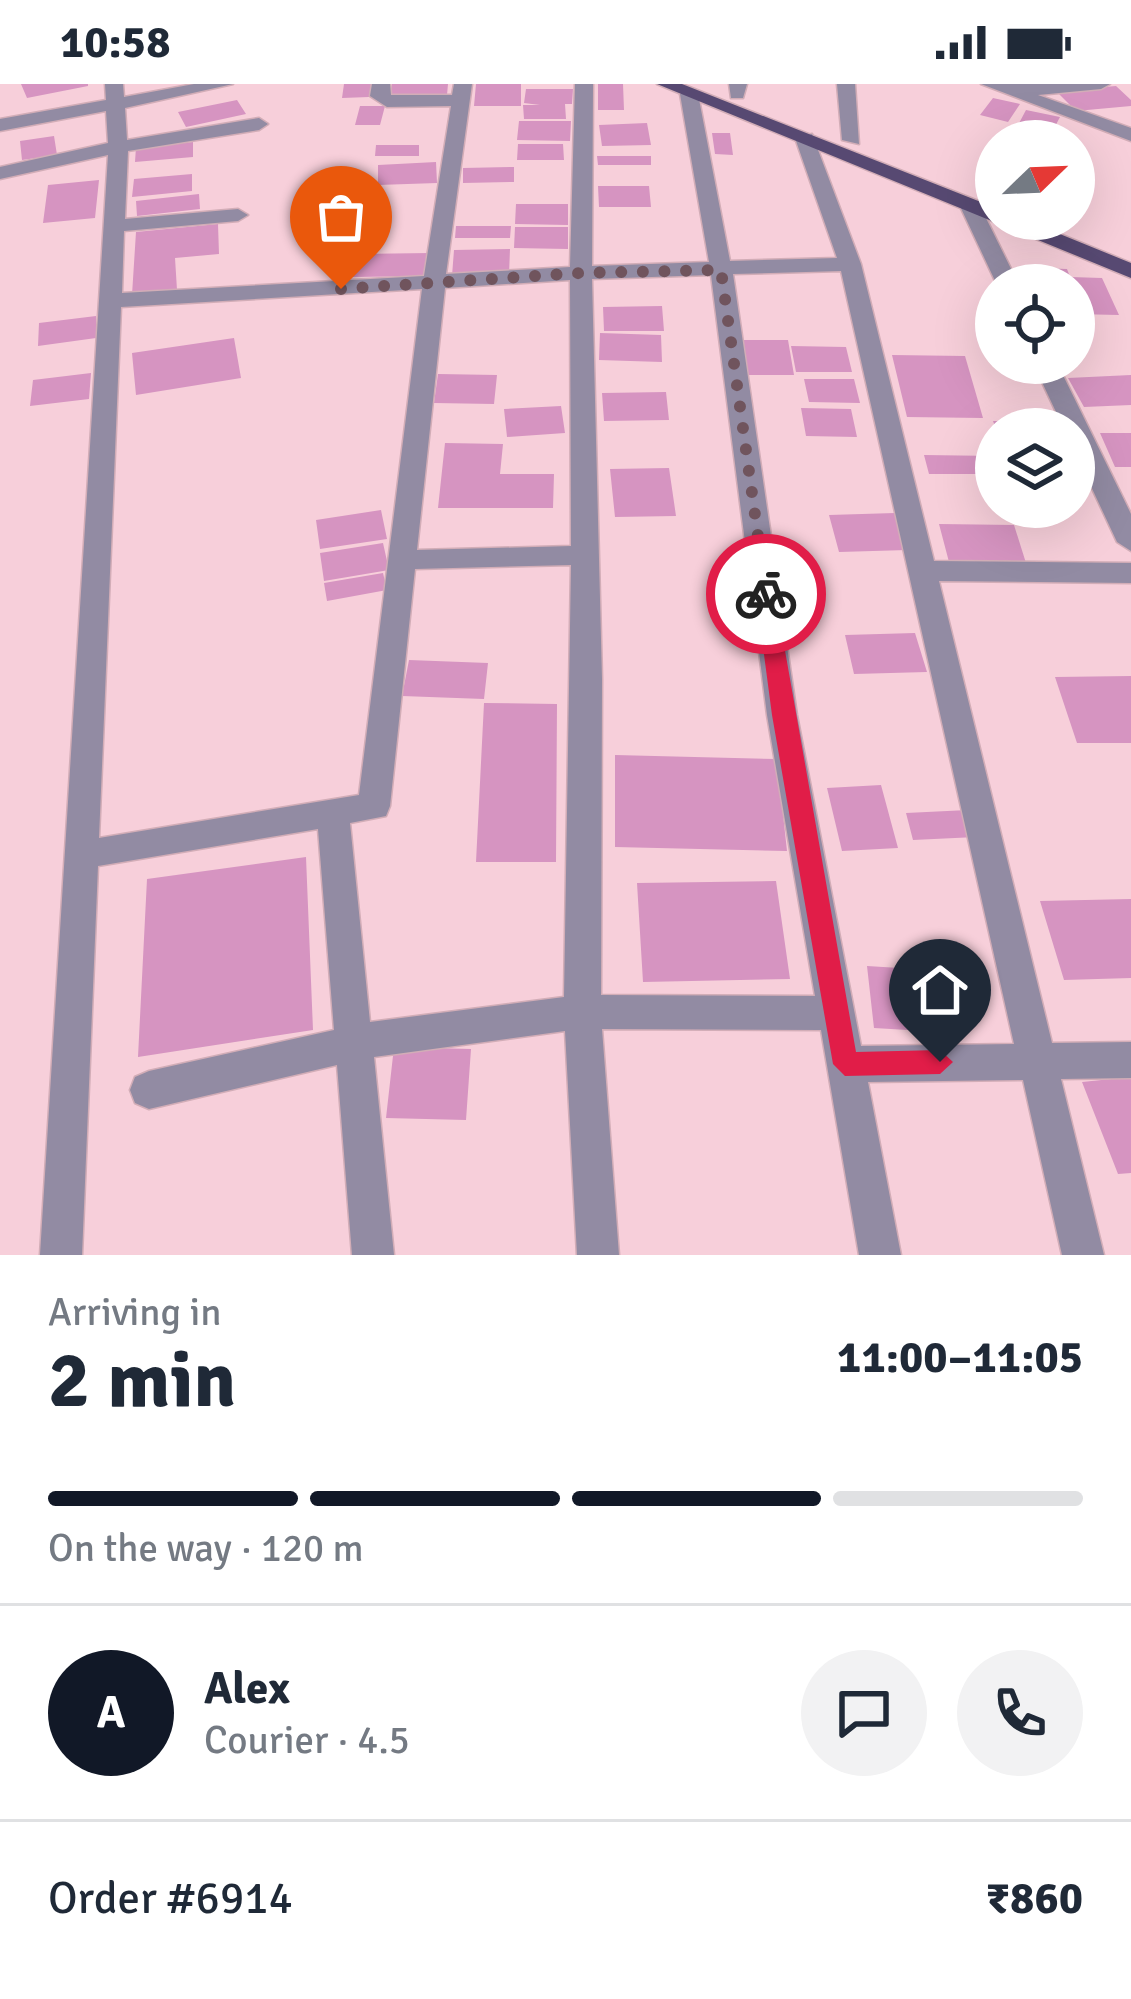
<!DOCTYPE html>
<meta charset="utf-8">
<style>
body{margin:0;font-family:Signika,sans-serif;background:#f2f2f3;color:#1f2937;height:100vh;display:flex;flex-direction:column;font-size:45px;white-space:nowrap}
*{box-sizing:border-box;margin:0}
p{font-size:39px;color:#747a83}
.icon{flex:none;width:66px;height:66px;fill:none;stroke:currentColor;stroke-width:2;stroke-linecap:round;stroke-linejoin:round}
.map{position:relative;height:1171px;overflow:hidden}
.side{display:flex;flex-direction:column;background:#fff;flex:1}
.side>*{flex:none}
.needle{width:78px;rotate:67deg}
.buttons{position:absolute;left:975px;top:36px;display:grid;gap:24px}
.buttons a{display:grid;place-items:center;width:120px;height:120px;border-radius:50%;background:#fff;box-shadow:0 12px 48px #0002;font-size:60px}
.pin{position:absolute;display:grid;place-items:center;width:102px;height:102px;color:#fff;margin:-123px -51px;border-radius:50% 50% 50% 0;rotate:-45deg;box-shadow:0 0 12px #0007}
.pin .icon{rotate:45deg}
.courier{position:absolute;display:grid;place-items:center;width:120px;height:120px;margin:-60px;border:9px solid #e11d48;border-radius:50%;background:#fff;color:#222;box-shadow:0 3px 15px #0007}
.headline em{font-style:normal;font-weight:700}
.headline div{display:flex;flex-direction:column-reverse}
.headline{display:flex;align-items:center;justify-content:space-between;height:204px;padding:0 48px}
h1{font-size:78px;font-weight:700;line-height:90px}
.bar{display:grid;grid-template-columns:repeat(4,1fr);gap:18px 12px;align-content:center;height:144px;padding:0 48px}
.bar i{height:15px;border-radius:9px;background:#e0e1e3}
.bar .current{background:#111827}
.bar p{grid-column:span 4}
.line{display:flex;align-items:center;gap:30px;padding:0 48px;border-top:3px solid #e0e1e3}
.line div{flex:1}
.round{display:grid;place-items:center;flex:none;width:126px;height:126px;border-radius:63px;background:#f2f2f3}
.status{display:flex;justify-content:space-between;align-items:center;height:84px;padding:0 60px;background:#fff;direction:ltr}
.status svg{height:33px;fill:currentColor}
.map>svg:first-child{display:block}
.building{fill:#d694c1}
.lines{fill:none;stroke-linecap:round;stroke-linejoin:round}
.street-casing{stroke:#d2adb7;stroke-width:3}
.primary-casing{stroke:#d2adb7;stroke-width:3}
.street{fill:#928ba3;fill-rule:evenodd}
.primary{fill:#574972;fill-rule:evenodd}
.route{fill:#e11d48}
.done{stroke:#70545d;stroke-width:12;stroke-dasharray:0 21.6}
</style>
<div class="status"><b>10:58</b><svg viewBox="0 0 49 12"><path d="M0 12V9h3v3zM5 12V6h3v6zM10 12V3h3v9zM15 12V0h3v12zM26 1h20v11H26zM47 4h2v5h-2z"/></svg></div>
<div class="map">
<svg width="1131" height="1171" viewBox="0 0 1131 1171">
<rect width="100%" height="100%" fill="#f7cfda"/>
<path class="building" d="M 21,0 L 88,0 L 88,2 L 27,14 Z
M 344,0 L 371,0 L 369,13 L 342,14 Z
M 392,0 L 448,0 L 447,11 L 390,12 Z
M 476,0 L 521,0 L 521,22 L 474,22 Z
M 598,0 L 623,0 L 624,26 L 598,26 Z
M 1116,2 L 1131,16 L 1131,22 L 1076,27 L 1056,7 Z
M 526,5 L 573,5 L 572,20 L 565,20 L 566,35 L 524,35 L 523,21 L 540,21 L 524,19 Z
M 993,14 L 1020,20 L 1008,38 L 980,31 Z
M 237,16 L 246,30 L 186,43 L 178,28 Z
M 360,22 L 385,22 L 380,41 L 355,41 Z
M 1026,26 L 1060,33 L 1051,50 L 1017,43 Z
M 519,37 L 571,37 L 570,57 L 517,56 Z
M 647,39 L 651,61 L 602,62 L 599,41 Z
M 712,49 L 730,49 L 733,71 L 715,70 Z
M 54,52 L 57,71 L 22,76 L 20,57 Z
M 193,58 L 193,73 L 135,78 L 136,63 Z
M 518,60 L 563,60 L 564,76 L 517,76 Z
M 376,61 L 419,61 L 419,72 L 375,72 Z
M 597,72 L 651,72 L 651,81 L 598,81 Z
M 436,78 L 437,99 L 378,101 L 378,81 Z
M 514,83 L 514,98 L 463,99 L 463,84 Z
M 192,90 L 192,107 L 132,113 L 134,95 Z
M 99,96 L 95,134 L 43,139 L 48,101 Z
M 598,102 L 649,102 L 651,123 L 599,123 Z
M 199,110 L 200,125 L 137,132 L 136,117 Z
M 516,120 L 568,120 L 568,141 L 515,140 Z
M 218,140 L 219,170 L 175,174 L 177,206 L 132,211 L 136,148 Z
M 456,142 L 511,142 L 510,154 L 455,154 Z
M 515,143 L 568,143 L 568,165 L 514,164 Z
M 510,165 L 509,191 L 452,192 L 454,166 Z
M 431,169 L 430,192 L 352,193 L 355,170 Z
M 1037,184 L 1067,185 L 1070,193 L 1102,194 L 1119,231 L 1074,230 L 1074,201 L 1044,201 Z
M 662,222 L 664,247 L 604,247 L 603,223 Z
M 96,232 L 96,254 L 38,262 L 39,239 Z
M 600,249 L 661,251 L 662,278 L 599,276 Z
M 234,254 L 241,294 L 136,311 L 132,269 Z
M 740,256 L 788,256 L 794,291 L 744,291 Z
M 791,262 L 846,263 L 852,288 L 796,288 Z
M 892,271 L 965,272 L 983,334 L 907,333 Z
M 91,289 L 89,315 L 30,322 L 33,296 Z
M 438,290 L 497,291 L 494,320 L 434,319 Z
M 1131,291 L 1131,321 L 1084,323 L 1068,294 Z
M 804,295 L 854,295 L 860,319 L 809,318 Z
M 666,308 L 669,336 L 604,337 L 602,309 Z
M 561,322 L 565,349 L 507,353 L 504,325 Z
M 801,324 L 851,325 L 857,353 L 806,352 Z
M 993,337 L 1066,338 L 1069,345 L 996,345 Z
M 1100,349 L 1131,349 L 1131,383 L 1115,383 Z
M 445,359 L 503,360 L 500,390 L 554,390 L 553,424 L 438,424 Z
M 924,371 L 996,372 L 996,390 L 929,390 Z
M 669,384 L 676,432 L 615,433 L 610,385 Z
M 381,426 L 387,455 L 320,465 L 316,436 Z
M 895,429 L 907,466 L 839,468 L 829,431 Z
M 939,440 L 1014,441 L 1026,479 L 949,478 Z
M 383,459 L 389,486 L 324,497 L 320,469 Z
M 383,489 L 387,506 L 327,517 L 324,499 Z
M 915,549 L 927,588 L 854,590 L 845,551 Z
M 409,576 L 488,579 L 484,615 L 402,612 Z
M 1131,592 L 1131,659 L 1077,659 L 1055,593 Z
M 484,619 L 557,620 L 556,778 L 476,778 Z
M 615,671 L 777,675 L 787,767 L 615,763 Z
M 881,701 L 898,764 L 842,767 L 827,704 Z
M 968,726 L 976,753 L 913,756 L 906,729 Z
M 306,773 L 313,946 L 138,973 L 147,795 Z
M 776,797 L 790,895 L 643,898 L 637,799 Z
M 1131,815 L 1131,894 L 1064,896 L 1040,817 Z
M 867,882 L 932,886 L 941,948 L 874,944 Z
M 394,963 L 471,965 L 466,1036 L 386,1034 Z
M 1131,993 L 1131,1089 L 1118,1090 L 1082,998 Z"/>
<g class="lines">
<defs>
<path id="street" d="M 105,0 L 123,0 L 124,13 L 194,0 L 233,0 L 125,24 L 127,56 L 259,34 L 268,40 L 259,46 L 128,67 L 125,135 L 238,125 L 248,131 L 238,137 L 124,147 L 122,209 L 424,192 L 451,22 L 387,23 L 370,12 L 372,0 L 390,0 L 391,11 L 452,11 L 454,0 L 472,0 L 446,190 L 570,183 L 575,0 L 593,0 L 592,182 L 709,178 L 680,10 L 689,4 L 698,10 L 730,177 L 837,174 L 795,54 L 812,50 L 861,180 L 934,477 L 1131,479 L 1131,499 L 939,497 L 1052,959 L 1131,958 L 1131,994 L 1061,995 L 1104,1171 L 1062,1171 L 1023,996 L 868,998 L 901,1171 L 859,1171 L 821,946 L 602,945 L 619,1171 L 577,1171 L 565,947 L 374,973 L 394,1171 L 352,1171 L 337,981 L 149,1025 L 135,1019 L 130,1006 L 135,993 L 149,987 L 334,946 L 318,745 L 98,782 L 82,1171 L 40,1171 L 108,71 L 0,95 L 0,83 L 108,59 L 106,27 L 0,47 L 0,35 L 106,16 ZM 841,187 L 1014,960 L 861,962 L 797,631 L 733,190 ZM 711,191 L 767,631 L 815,912 L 601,911 L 602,595 L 592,195 ZM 570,196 L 571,462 L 417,466 L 445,204 ZM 422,205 L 359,711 L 99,754 L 121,223 ZM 571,481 L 564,913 L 370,938 L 350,739 L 386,732 L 390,722 L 415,485 Z
M 729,0 L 747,0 L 743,14 L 731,14 Z
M 837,0 L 855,0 L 859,60 L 842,56 Z
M 981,0 L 1110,0 L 1101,5 L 1038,11 L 1131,44 L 1131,57 Z
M 969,114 L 979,120 L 1019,201 L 997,201 L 959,120 Z
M 1033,279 L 1057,279 L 1131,430 L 1131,467 L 1117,458 L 1074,366 L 1074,345 L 1064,345 Z"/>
<path id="primary" d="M 657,0 L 682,0 L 996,124 L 996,135 L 1023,135 L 1131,179 L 1131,194 Z"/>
</defs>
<use href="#street" class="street-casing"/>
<use href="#primary" class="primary-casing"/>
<use href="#street" class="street"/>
<use href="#primary" class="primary"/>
</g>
<path class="route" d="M 766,503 L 775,510 L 856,968 L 940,966 L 953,978 L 940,990 L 845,992 L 833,980 L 772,631 L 756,510 Z"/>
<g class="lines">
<path class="done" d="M 341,205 L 580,189 L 721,186 L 766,510"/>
</g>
</svg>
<div class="buttons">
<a><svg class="needle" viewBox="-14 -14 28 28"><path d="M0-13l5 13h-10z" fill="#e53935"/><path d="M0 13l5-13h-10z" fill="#747a83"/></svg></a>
<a><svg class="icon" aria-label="locate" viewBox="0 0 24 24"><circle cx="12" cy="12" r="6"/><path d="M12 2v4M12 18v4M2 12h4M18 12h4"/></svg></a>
<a><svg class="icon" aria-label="layers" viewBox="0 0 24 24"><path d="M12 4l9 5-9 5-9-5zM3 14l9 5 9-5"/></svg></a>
</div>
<div class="pin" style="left:341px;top:205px;background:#ea580c"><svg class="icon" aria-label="bag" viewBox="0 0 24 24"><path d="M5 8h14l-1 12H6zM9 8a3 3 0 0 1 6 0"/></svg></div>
<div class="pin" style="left:940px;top:978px;background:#1f2937"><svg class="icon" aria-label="home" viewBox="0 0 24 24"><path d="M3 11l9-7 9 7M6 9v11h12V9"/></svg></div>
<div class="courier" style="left:766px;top:510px"><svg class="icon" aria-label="bike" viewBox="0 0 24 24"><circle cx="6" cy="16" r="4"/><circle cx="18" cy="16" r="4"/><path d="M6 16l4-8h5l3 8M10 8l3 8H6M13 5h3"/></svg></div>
</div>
<section class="side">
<div class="headline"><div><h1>2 min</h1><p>Arriving in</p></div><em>11:00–11:05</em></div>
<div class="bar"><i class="current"></i><i class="current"></i><i class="current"></i><i></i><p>On the way · 120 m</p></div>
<div class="line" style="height:216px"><b class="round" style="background:#111827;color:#fff">A</b><div><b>Alex</b><p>Courier · 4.5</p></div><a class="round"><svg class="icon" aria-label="chat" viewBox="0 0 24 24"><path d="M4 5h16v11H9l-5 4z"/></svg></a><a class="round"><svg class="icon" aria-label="phone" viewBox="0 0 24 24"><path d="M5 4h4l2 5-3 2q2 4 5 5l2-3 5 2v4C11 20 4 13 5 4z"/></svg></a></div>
<div class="line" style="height:156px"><div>Order #6914</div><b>₹860</b></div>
</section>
